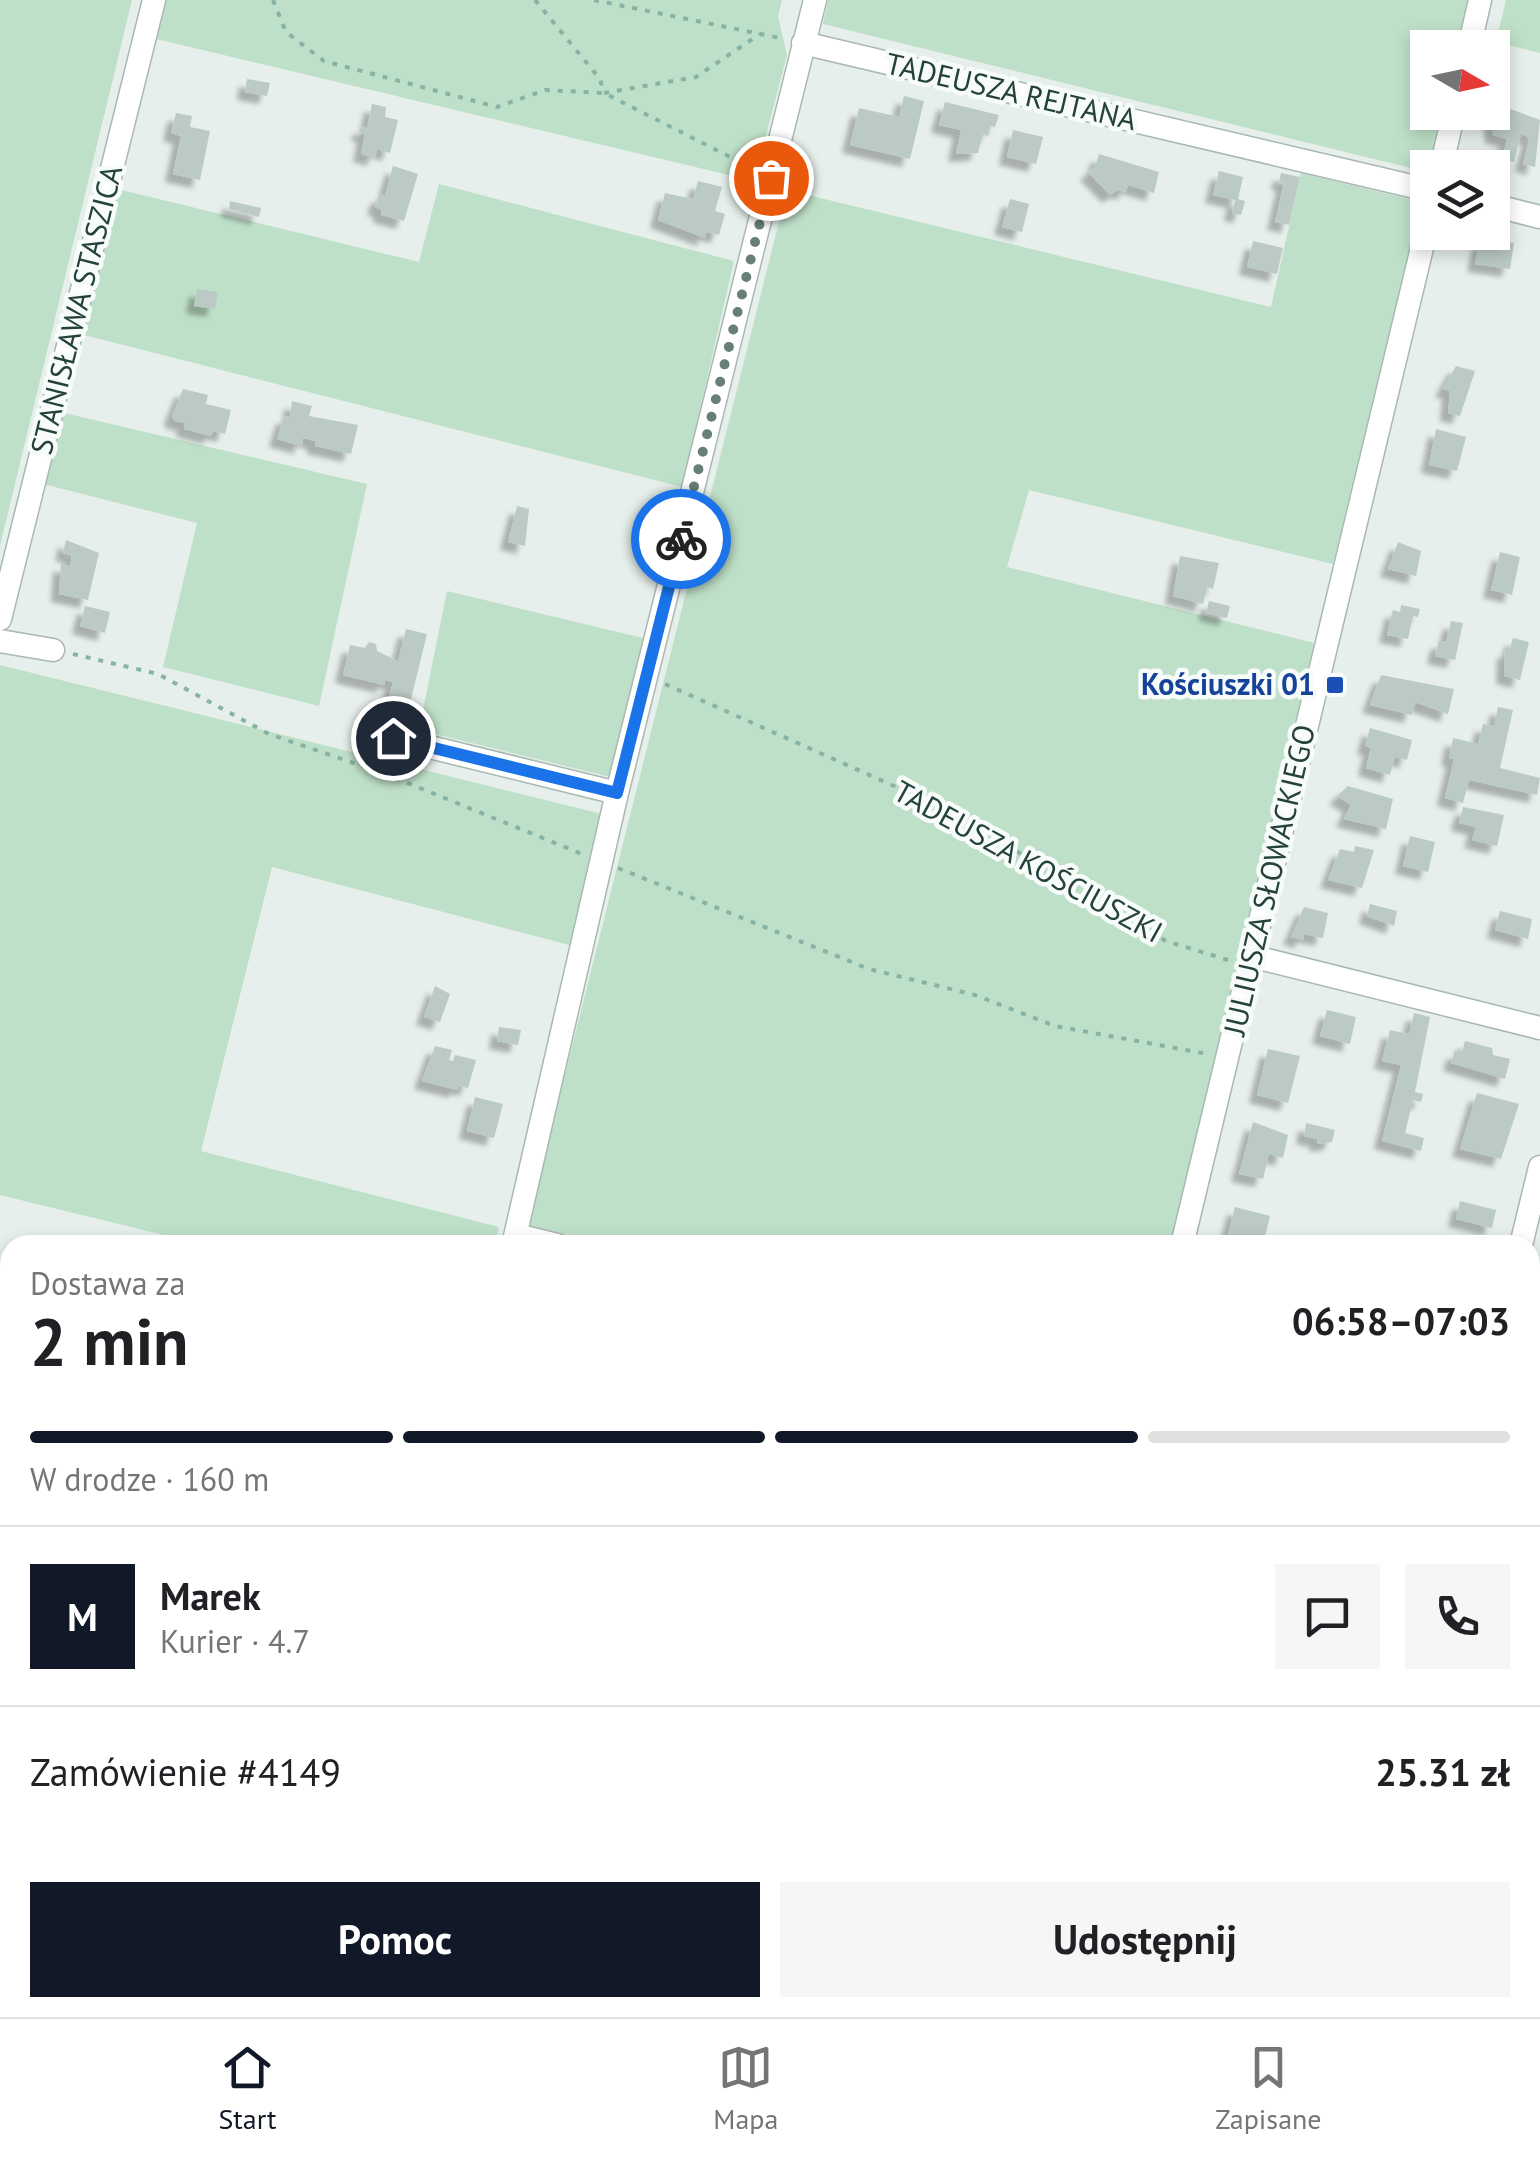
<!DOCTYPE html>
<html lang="pl">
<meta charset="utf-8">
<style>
body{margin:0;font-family:"PT Sans",sans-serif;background:#f6f6f6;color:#202124;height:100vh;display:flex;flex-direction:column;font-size:38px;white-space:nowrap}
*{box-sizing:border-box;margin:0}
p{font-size:32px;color:#757577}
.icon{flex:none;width:55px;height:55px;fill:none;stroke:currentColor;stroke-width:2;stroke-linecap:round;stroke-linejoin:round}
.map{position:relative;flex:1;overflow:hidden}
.sheet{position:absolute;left:0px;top:1235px;width:1540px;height:782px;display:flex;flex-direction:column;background:#fff;border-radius:30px 30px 0 0;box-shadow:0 5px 15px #0003}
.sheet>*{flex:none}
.needle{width:65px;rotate:99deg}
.fabs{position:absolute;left:1410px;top:30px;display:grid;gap:20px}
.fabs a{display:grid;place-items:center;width:100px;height:100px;border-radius:0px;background:#fff;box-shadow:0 5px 15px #0003;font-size:50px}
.pin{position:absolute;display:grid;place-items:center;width:85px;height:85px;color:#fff;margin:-42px;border:5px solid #fff;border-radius:50%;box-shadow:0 2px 10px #0007}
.courier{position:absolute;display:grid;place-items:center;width:100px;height:100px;margin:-50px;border:8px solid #1a73e8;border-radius:50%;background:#fff;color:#222;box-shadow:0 2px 12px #0007}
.summary em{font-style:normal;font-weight:800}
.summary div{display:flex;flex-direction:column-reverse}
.summary{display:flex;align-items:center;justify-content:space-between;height:170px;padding:0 30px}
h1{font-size:65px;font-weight:800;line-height:75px}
.bar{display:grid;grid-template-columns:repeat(4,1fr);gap:15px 10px;align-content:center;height:120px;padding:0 30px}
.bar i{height:12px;border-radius:8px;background:#e0e0e0}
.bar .on{background:#111827}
.bar p{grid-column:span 4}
.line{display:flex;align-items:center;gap:25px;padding:0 30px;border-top:2px solid #e0e0e0}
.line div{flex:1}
.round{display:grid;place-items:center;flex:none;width:105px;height:105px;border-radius:0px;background:#f6f6f6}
.primary-button{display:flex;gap:20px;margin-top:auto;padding:20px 30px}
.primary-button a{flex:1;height:115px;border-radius:0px;background:#111827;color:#fff;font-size:40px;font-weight:800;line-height:115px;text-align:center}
.primary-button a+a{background:#f6f6f6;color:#202124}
.tabs{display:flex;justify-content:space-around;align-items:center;height:140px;border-top:2px solid #e0e0e0;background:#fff;font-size:28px;color:#757577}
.tabs a{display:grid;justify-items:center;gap:5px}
.tabs .on{color:#111827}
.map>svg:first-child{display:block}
.green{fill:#bfe0c8}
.building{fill:#bbcac4;filter:url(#shadow)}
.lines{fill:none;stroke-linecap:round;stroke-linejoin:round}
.street-casing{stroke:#a8b8b2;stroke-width:25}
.secondary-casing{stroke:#a4bbb3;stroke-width:32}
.path{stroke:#86b3a5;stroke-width:4;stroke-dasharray:5 8;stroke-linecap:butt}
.street{stroke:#fff;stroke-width:22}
.secondary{stroke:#fff;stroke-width:30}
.done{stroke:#687f78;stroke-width:10;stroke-dasharray:0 18}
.route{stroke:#1a73e8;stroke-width:12}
.transit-dot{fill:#1a4fb4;stroke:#f7fbf9;stroke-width:4}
.labels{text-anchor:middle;stroke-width:9;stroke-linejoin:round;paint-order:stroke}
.street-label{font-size:30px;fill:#24423a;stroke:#f7fbf9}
.transit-label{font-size:30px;font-weight:bold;fill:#164399;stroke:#f7fbf9;text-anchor:end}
</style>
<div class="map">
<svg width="1540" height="2017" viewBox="0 0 1540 2017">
<defs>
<filter id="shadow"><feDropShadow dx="-8" dy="8" stdDeviation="2.5" flood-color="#0004"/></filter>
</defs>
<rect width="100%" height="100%" fill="#e6efeb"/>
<path class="green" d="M 0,0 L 132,0 L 0,546 Z
M 161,0 L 782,0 L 778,16 L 787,55 L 754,181 L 152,38 Z
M 828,0 L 1468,0 L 1457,47 L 1428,48 L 1428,112 L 1441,113 L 1427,172 L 823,24 Z
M 1506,0 L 1540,0 L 1540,53 L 1496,42 Z
M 1301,173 L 1421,202 L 1333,564 L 1029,490 L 1007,567 L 1314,643 L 1170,1245 L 606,1245 L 527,1226 L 787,190 L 1271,307 Z
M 439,184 L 734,261 L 682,487 L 80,334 L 113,188 L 419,262 Z
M 60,412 L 367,484 L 319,706 L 163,667 L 197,523 L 43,484 Z
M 447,591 L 647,639 L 614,778 L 419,730 Z
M 0,665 L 606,815 L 573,946 L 272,867 L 201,1151 L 499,1227 L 495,1245 L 179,1245 L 180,1239 L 0,1195 Z
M 0,1637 L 10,1640 L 10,2008 L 1019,2008 L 1017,2017 L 0,2017 Z
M 1530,1851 L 1540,1854 L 1540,2017 L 1036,2017 L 1037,2008 L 1530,2008 Z"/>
<path class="building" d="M 247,79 L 270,83 L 267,96 L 245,92 Z
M 904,96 L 924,101 L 910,159 L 850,145 L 859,108 L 899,117 Z
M 945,102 L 999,115 L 995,127 L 990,126 L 988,136 L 983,134 L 978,153 L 956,154 L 961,130 L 939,125 Z
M 372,104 L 386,107 L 385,117 L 398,120 L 390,153 L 377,149 L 375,158 L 361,154 L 365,134 L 359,133 L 361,126 L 367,128 Z
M 1500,105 L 1540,120 L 1535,167 L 1523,164 L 1530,137 L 1526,136 L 1521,134 L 1514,162 L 1502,159 L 1507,139 L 1493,135 L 1492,123 Z
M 176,113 L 192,116 L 190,127 L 210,131 L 200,180 L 173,174 L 181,136 L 171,133 Z
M 1013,130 L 1043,137 L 1036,164 L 1007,157 Z
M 1099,154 L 1159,172 L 1154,193 L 1128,185 L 1126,192 L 1118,190 L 1110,195 L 1088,172 L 1095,167 Z
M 393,166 L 418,174 L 404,221 L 381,215 L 382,210 L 375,207 L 379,195 L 385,196 Z
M 1219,171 L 1243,177 L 1238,199 L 1245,201 L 1241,215 L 1232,213 L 1235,200 L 1213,195 Z
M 1281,173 L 1300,177 L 1289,225 L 1275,222 L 1284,183 L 1279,182 Z
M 698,181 L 722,187 L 715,211 L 725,214 L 719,235 L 706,232 L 705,238 L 658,220 L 665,193 L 693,199 Z
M 1010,199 L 1029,204 L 1022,232 L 1002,227 Z
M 230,201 L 261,208 L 259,217 L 229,209 Z
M 1494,239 L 1514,243 L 1510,269 L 1475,264 L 1480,240 L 1494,244 Z
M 1253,241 L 1283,248 L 1277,274 L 1247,267 Z
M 197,289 L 218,292 L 215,309 L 194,306 Z
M 1456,366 L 1475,371 L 1460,416 L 1448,413 L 1450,391 L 1443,389 Z
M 183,389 L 208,395 L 206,404 L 231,410 L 225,434 L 213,431 L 211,436 L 184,429 L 185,423 L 175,421 L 172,416 Z
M 292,401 L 312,406 L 309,416 L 358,425 L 351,454 L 315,446 L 315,441 L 303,438 L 302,446 L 277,439 L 284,416 L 290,417 Z
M 1436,429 L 1466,437 L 1457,471 L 1429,465 Z
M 517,506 L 529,509 L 525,546 L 508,542 Z
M 66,540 L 99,553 L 88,600 L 59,594 L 61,564 L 70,566 L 72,555 L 63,553 Z
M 1398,542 L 1421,551 L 1416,576 L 1388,569 Z
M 1500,552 L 1520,557 L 1512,595 L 1491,590 Z
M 1180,556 L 1219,563 L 1213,589 L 1207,587 L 1203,604 L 1173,596 Z
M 1209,601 L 1230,606 L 1227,618 L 1206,613 Z
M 1401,605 L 1420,609 L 1418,617 L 1413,616 L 1408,639 L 1387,635 L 1393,610 L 1400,612 Z
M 85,606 L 110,612 L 105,633 L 80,626 Z
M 1451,621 L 1463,623 L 1455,660 L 1435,656 L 1439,641 L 1446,642 Z
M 406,629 L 427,634 L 410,703 L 389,698 L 393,682 L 385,680 L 384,685 L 343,675 L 350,645 L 365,648 L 369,642 L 376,644 L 377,651 L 398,661 Z
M 1513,638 L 1529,642 L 1520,680 L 1504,676 L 1505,650 L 1509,651 Z
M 1381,675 L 1454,689 L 1448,714 L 1415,702 L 1412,715 L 1370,705 Z
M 1498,707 L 1513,710 L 1500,768 L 1540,778 L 1537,795 L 1469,780 L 1463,803 L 1445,798 L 1454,759 L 1449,758 L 1453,738 L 1478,744 L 1483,724 L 1494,726 Z
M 1370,728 L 1412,740 L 1407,760 L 1395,757 L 1390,775 L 1366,768 L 1371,748 L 1365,746 Z
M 1348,786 L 1393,799 L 1386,829 L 1344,819 L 1351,805 L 1337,796 Z
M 1463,807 L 1504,815 L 1497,846 L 1472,840 L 1476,827 L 1459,823 Z
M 1410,836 L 1435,842 L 1428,872 L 1403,866 Z
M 1355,846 L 1374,850 L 1362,888 L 1328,880 L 1340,849 L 1354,852 Z
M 1370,904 L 1397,911 L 1394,926 L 1367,916 Z
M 1304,907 L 1328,913 L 1323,938 L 1304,934 L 1303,940 L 1291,937 Z
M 1500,911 L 1532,919 L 1528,939 L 1495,930 Z
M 435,986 L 450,994 L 440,1022 L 424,1017 Z
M 1327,1010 L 1356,1017 L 1350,1044 L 1320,1036 Z
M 1414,1013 L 1430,1017 L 1415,1092 L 1423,1094 L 1421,1102 L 1413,1100 L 1405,1133 L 1424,1138 L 1421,1151 L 1382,1141 L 1401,1065 L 1382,1061 L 1390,1030 L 1409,1034 Z
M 499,1027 L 521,1030 L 518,1045 L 497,1041 Z
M 1465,1041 L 1492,1048 L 1493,1055 L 1510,1059 L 1505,1079 L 1451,1063 L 1455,1051 L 1462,1052 Z
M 435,1046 L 452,1050 L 449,1060 L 453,1061 L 455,1055 L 476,1060 L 468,1088 L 458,1086 L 457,1090 L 422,1081 Z
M 1268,1049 L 1300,1056 L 1288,1103 L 1257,1095 Z
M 1477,1093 L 1519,1104 L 1501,1159 L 1460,1149 Z
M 475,1097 L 503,1104 L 494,1138 L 467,1131 Z
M 1253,1122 L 1288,1135 L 1283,1158 L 1269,1154 L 1263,1179 L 1239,1174 Z
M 1306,1123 L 1335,1130 L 1332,1142 L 1317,1144 L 1318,1139 L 1304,1136 Z
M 1460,1201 L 1496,1210 L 1492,1228 L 1456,1219 Z
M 1235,1207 L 1270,1216 L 1263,1245 L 1226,1243 Z
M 1530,1532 L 1540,1534 L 1531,1576 L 1530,1576 Z
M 9,1568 L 10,1568 L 10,1602 L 1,1600 Z"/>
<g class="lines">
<defs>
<path id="street" d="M 803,43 L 1428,190
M 1469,48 L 1480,0
M 1441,168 L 1454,112
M 1492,205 L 1540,217
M 0,619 L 154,0
M 0,641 L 53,650
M 393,738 L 617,793
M 1251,956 L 1540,1028
M 516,1235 L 557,1245
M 513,1245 L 617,793 L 815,0
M 1182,1245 L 1428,223
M 1521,1245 L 1540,1167
M 1530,1508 L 1540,1510
M 1027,2017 L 1029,2008"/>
<path id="secondary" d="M 0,1447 L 10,1449
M 1530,1826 L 1540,1828"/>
</defs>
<use href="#street" class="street-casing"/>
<use href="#secondary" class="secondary-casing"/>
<path class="path" d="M 273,0 L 286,32 L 324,61 L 497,107 L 545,90 L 604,93 L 750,167
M 535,0 L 600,79 L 604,93 L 696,77 L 760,34
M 594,0 L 785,39
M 73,654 L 158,674 L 269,734 L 383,773 L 387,758
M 665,684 L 948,810 L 1166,941 L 1228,960
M 383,773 L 582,854
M 618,868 L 869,969 L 975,995 L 1055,1026 L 1208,1054
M 141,2017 L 179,2008
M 323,2017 L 325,2008"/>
<use href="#street" class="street"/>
<use href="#secondary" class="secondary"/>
</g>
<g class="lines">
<path class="done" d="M 681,539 L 771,178"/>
<path class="route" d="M 393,738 L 617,793 L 681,539"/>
</g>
<rect class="transit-dot" x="1325" y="675" width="20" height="20" rx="5"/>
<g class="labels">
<g class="street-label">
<text transform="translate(1011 92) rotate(13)" y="10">TADEUSZA REJTANA</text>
<text transform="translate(77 310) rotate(-76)" y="10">STANISŁAWA STASZICA</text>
<text transform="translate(1028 862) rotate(29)" y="10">TADEUSZA KOŚCIUSZKI</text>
<text transform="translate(1270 880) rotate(-77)" y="10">JULIUSZA SŁOWACKIEGO</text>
</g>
<g class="transit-label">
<text x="1315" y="695">Kościuszki 01</text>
</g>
</g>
</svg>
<div class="fabs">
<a><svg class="needle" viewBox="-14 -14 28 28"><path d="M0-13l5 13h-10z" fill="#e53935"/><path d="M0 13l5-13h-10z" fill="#757577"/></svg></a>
<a><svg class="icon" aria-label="layers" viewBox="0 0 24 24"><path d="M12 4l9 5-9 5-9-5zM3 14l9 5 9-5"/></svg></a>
</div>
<div class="pin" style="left:771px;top:178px;background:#ea580c"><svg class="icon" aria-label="bag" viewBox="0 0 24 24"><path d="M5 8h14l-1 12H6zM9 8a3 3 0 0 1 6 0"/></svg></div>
<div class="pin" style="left:393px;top:738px;background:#1f2937"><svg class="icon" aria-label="home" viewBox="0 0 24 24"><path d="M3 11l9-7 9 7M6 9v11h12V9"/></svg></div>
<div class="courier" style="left:681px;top:539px"><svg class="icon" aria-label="bike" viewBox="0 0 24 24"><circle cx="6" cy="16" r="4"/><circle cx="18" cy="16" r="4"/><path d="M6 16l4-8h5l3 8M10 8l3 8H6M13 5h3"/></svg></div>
<section class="sheet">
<div class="summary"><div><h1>2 min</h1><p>Dostawa za</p></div><em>06:58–07:03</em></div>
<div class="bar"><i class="on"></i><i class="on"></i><i class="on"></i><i></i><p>W drodze · 160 m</p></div>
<div class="line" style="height:180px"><b class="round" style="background:#111827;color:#fff">M</b><div><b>Marek</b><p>Kurier · 4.7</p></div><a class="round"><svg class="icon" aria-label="chat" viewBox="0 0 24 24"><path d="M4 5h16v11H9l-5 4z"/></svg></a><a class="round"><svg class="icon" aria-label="phone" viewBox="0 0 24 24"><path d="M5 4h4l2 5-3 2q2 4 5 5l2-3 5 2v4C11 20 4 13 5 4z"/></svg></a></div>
<div class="line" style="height:130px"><div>Zamówienie #4149</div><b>25.31 zł</b></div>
<div class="primary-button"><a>Pomoc</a><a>Udostępnij</a></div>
</section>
</div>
<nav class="tabs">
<a class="on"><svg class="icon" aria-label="home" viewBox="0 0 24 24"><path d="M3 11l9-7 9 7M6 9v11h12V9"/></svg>Start</a>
<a><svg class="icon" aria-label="map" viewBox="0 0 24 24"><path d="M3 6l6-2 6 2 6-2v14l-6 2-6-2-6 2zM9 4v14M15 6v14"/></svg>Mapa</a>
<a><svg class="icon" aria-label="saved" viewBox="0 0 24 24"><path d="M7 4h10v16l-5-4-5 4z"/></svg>Zapisane</a>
</nav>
